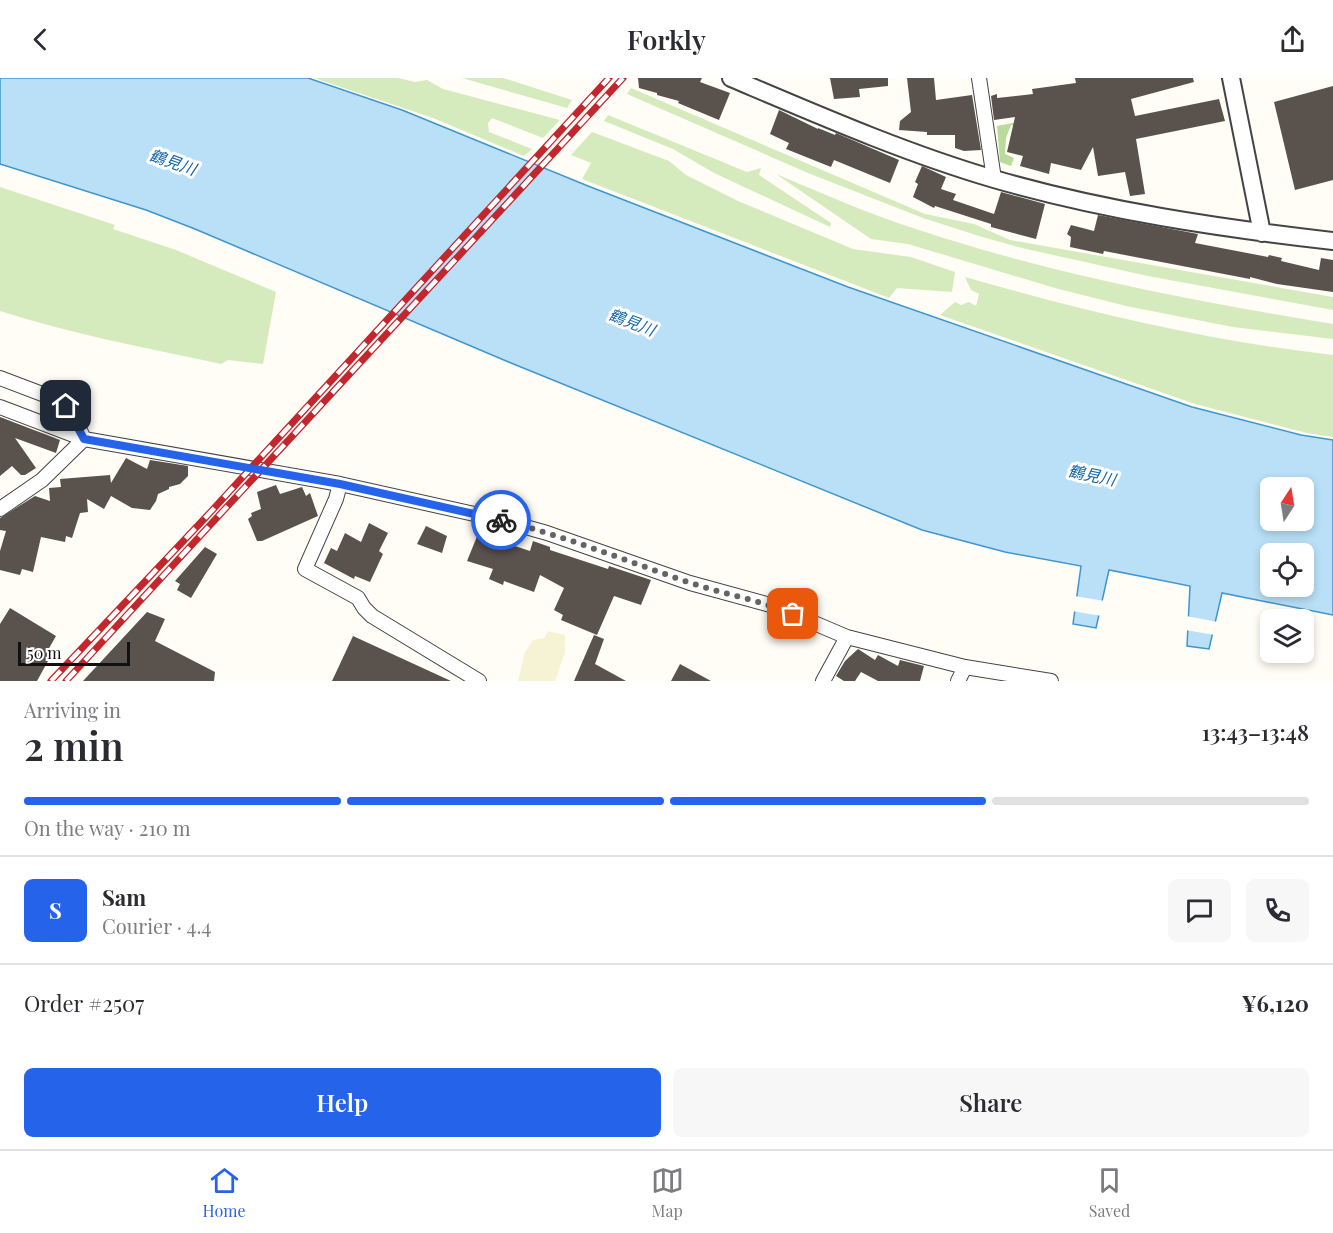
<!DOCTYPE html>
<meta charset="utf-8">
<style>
body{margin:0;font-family:"Playfair Display","Noto Sans JP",serif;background:#f7f7f7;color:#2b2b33;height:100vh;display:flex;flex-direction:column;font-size:22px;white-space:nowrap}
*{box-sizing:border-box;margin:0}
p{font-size:20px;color:#7c7c81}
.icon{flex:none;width:33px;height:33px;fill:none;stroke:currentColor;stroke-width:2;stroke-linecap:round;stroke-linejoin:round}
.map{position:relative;height:603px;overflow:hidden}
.sheet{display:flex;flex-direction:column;background:#fff;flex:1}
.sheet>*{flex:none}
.needle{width:39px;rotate:12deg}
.controls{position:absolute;left:1260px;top:399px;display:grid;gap:12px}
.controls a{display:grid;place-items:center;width:54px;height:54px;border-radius:9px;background:#fff;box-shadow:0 3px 9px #0003;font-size:30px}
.scale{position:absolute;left:18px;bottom:15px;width:112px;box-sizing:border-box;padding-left:6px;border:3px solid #111;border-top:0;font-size:16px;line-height:21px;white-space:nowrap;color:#111;-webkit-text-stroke:4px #fff;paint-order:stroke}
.pin{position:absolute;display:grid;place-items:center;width:51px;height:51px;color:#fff;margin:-26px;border-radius:12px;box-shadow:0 3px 9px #0006}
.courier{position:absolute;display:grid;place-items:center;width:60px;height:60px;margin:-30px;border:4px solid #2563eb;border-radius:50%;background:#fff;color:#222;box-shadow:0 2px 8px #0007}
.overview em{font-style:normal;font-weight:600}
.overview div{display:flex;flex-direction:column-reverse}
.overview{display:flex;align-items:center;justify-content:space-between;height:102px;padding:0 24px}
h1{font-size:39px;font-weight:600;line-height:45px}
.bar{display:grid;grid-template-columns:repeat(4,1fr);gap:9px 6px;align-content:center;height:72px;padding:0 24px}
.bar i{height:8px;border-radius:4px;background:#e1e1e2}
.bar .selected{background:#2563eb}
.bar p{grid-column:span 4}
.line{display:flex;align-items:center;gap:15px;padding:0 24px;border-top:2px solid #e1e1e2}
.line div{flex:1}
.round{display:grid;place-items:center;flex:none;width:63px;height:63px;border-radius:9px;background:#f7f7f7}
.button{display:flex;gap:12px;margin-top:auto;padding:12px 24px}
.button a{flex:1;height:69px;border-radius:9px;background:#2563eb;color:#fff;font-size:24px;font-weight:600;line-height:69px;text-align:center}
.button a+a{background:#f7f7f7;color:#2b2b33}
header{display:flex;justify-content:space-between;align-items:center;height:78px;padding:0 24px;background:#fff;font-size:27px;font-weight:600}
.tabs{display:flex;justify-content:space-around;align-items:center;height:84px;border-top:2px solid #e1e1e2;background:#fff;font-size:16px;color:#7c7c81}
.tabs a{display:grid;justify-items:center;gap:3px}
.tabs .selected{color:#2563eb}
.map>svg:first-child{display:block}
.farmland{fill:#f6f3d4}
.green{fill:#d5ebbd}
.forest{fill:#b9dc9c}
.water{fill:#b9e0f7;stroke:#3f96cf;stroke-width:1.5;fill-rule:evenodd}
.pier{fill:#fffdf5}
.building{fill:#5a524d}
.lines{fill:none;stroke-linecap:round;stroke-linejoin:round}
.minor-casing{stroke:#444;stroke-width:16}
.tertiary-casing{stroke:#444;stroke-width:20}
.minor{stroke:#fff;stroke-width:14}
.tertiary{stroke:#fff;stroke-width:16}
.rail-casing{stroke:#c4262e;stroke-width:7}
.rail{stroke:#fff;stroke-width:4.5;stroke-dasharray:14;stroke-linecap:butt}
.done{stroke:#646461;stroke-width:6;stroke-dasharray:0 10.8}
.route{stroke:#2563eb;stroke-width:8}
.labels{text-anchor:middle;stroke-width:6;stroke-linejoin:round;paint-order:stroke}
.water-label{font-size:16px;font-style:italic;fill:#1768a6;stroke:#fff}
</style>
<header><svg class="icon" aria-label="back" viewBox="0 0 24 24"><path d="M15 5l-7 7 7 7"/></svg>Forkly<svg class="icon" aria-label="share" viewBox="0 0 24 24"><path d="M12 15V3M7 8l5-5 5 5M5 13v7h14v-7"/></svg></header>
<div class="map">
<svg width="1333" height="603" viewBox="0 0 1333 603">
<rect width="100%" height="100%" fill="#fffdf5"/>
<path class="farmland" d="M 548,553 L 565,557 L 565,574 L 555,603 L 518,603 L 525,574 L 533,562 L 544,560 Z"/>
<path class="green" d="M 314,0 L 398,0 L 415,4 L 427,2 L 443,11 L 560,42 L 543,60 L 492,40 L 488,45 L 489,54 L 532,71 L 524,78 L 433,40 Z
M 462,0 L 503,0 L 572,22 L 567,30 Z
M 631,10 L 925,136 L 974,146 L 1010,162 L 1333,219 L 1333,232 L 1148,198 L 1022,170 L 979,158 L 923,140 L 808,95 L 627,16 Z
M 608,37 L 747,94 L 761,90 L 759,97 L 831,145 L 830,149 L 714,95 L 673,71 L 604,43 Z
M 592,54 L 669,83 L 686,97 L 738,123 L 853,171 L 911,179 L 955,194 L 952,214 L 897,210 L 889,220 L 582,101 L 591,85 L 571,77 Z
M 776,96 C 822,115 868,136 916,151 C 1051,196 1193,223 1333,246 L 1333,261 L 1233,249 L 1126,228 L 1055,210 L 908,166 L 871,161 Z
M 0,109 L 115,147 L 113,151 L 176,172 L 276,214 L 263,286 L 228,282 L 221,286 C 147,270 72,256 0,233 Z
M 965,199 C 1085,233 1208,263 1333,277 L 1333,359 L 1307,355 L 1195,326 L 940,237 L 955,224 L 961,227 L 969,224 L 976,228 L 979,216 L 971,212 Z"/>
<path class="forest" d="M 1023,43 L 1022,49 L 1011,47 L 1006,60 L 1005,76 L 1014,80 L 1011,88 L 1000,84 L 997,48 Z"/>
<path class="water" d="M 0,0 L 308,0 L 402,32 L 588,108 L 848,209 L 1192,329 L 1301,357 L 1333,362 L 1333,537 L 1222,515 L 1209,571 L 1187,568 L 1190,508 L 1109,492 L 1096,550 L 1073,546 L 1081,488 L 1005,474 L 922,452 L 511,285 L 195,151 L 146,132 L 0,86 ZM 1270,410 L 1304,410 L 1304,442 L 1270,442 ZM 1270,476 L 1304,476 L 1304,508 L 1270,508 Z"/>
<path class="pier" d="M 1074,518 L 1105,523 L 1102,538 L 1072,533 Z
M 1186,538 L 1218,544 L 1215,557 L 1185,552 Z"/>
<path class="building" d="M 638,0 L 702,0 L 700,4 L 730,15 L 719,42 L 678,25 L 679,23 L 657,17 L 657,15 L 639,10 Z
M 830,0 L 888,0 L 888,8 L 859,11 L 860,19 L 834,21 Z
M 907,0 L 934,0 L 936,22 L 972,17 L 981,72 L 964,73 L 955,70 L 955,57 L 927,57 L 927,54 L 899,52 L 900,43 L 911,34 Z
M 1075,0 L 1193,0 L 1194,4 L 1131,21 L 1135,38 L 1219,21 L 1225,43 L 1136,61 L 1145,116 L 1130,118 L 1125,94 L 1098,98 L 1093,69 L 1081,92 L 1051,85 L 1049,96 L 1020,88 L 1023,78 L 1007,74 L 1015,39 L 994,42 L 991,18 L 997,16 L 997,20 L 1033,16 L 1032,11 L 1076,5 Z
M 1333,8 L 1333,102 L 1295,112 L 1274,24 Z
M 779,32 L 818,51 L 818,50 L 835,57 L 836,55 L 899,82 L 890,105 L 834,82 L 831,89 L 786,71 L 789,65 L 770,56 Z
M 922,88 L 946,99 L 941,111 L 956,116 L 953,122 L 994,136 L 1001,114 L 1045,126 L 1036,161 L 991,149 L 991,146 L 935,128 L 934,130 L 913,119 L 918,106 L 915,104 Z
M 1098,137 L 1198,156 L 1195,165 L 1268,179 L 1269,177 L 1282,180 L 1281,183 L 1319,192 L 1321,180 L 1333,182 L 1333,214 L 1277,206 L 1250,199 L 1250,201 L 1104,173 L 1103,176 L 1070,169 L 1071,159 L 1067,156 L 1071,147 L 1094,153 Z
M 0,339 L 60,362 L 56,375 L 15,360 L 36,390 L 25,397 L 21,397 L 12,388 L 0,398 Z
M 126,380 L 147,391 L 150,382 L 188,388 L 188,398 L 180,406 L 169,409 L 169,411 L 158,416 L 156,423 L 150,432 L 132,430 L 111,418 L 104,431 L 87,421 L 88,434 L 80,435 L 72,460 L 66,458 L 65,464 L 41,459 L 33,494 L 22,491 L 20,497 L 0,492 L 0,473 L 6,453 L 0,452 L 0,440 L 35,418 L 50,423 L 49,410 L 61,409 L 60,401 L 110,397 L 111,405 Z
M 276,407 L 280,416 L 302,409 L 306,418 L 310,415 L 318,438 L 262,463 L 257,463 L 248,441 L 252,438 L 251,435 L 261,431 L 257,414 Z
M 369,445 L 388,455 L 379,473 L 383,476 L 370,504 L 355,498 L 354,501 L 324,485 L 331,470 L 337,473 L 345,455 L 361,464 Z
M 426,448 L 447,458 L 442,475 L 417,466 Z
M 478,456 L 530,473 L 533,463 L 550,469 L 550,472 L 608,491 L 609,488 L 651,502 L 641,527 L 614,518 L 597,557 L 561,542 L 563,537 L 554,532 L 564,510 L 540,497 L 534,514 L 504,503 L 503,507 L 489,501 L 493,491 L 467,483 Z
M 205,469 L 217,476 L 191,520 L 177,512 L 180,506 L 175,503 Z
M 10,530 L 56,558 L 48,572 L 53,574 L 37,603 L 0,603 L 0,546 Z
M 147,534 L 165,541 L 155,563 L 215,594 L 214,603 L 83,603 Z
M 594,557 L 604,561 L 595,586 L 626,603 L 574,603 Z
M 353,558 L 451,603 L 332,603 Z
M 858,571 L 875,582 L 878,577 L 898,588 L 900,582 L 924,588 L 920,603 L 878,603 L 861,594 L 855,603 L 844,603 L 836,598 L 845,583 Z
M 680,586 L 711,603 L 671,603 Z"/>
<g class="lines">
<defs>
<path id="minor" d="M 979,0 L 994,101
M 0,300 L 58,322 L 72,335 L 84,361
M 0,329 L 84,361
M 340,406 L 336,421 L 305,491 L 358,520 L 364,530 L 372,538 L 479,603
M 0,431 L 42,402 L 84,361 L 340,406 L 501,442 L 547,455 L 690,505 L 774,528 L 847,559 L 965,589 L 1051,603
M 823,603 L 847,559
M 958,603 L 965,589"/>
<path id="tertiary" d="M 731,0 C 816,36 905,75 994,101 C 1104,133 1219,150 1333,163
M 1231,0 L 1262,155"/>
</defs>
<use href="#minor" class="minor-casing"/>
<use href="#tertiary" class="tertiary-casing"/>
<use href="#minor" class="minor"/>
<use href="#tertiary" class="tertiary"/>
<defs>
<path id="rail" d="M 51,603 L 206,439 L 609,0
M 66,603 L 623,0"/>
</defs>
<use href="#rail" class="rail-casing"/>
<use href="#rail" class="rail"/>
</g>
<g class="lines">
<path class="done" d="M 501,442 C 565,458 626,483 688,504 C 723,516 759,522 793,536"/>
<path class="route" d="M 66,328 L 84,361 L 340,406 L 501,442"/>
</g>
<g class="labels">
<g class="water-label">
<text transform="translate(173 84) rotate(19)" y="6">鶴見川</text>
<text transform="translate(632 244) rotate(21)" y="6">鶴見川</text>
<text transform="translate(1092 397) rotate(12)" y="6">鶴見川</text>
</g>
</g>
</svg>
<div class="controls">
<a><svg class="needle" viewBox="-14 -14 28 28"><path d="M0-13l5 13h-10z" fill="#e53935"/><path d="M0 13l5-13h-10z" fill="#7c7c81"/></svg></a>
<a><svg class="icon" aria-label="locate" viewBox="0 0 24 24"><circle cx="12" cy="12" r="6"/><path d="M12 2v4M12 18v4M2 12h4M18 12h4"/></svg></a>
<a><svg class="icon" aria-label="layers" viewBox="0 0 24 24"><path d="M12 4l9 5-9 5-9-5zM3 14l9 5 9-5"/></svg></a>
</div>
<div class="scale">50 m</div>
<div class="pin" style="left:793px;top:536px;background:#ea580c"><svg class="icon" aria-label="bag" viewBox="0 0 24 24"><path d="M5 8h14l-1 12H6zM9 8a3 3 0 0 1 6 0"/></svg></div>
<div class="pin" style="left:66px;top:328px;background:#1f2937"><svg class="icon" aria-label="home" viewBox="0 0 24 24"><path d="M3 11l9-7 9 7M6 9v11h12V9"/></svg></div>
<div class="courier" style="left:501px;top:442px"><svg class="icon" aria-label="bike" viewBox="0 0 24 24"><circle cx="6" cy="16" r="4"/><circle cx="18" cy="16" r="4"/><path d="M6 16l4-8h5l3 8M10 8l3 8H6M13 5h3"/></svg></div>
</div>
<section class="sheet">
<div class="overview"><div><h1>2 min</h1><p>Arriving in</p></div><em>13:43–13:48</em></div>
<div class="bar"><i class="selected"></i><i class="selected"></i><i class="selected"></i><i></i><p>On the way · 210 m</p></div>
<div class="line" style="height:108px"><b class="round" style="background:#2563eb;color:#fff">S</b><div><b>Sam</b><p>Courier · 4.4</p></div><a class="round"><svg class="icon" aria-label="chat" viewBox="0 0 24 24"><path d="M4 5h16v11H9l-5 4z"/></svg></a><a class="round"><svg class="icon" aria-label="phone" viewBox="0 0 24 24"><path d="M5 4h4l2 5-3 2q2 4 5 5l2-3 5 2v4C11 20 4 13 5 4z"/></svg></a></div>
<div class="line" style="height:78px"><div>Order #2507</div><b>¥6,120</b></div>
<div class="button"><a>Help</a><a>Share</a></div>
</section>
<nav class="tabs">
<a class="selected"><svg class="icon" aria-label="home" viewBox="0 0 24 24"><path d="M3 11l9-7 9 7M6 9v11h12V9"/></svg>Home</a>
<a><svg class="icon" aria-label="map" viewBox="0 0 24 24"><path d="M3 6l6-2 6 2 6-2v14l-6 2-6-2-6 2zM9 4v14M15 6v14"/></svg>Map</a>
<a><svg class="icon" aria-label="saved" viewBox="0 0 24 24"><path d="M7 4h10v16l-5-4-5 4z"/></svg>Saved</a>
</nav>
